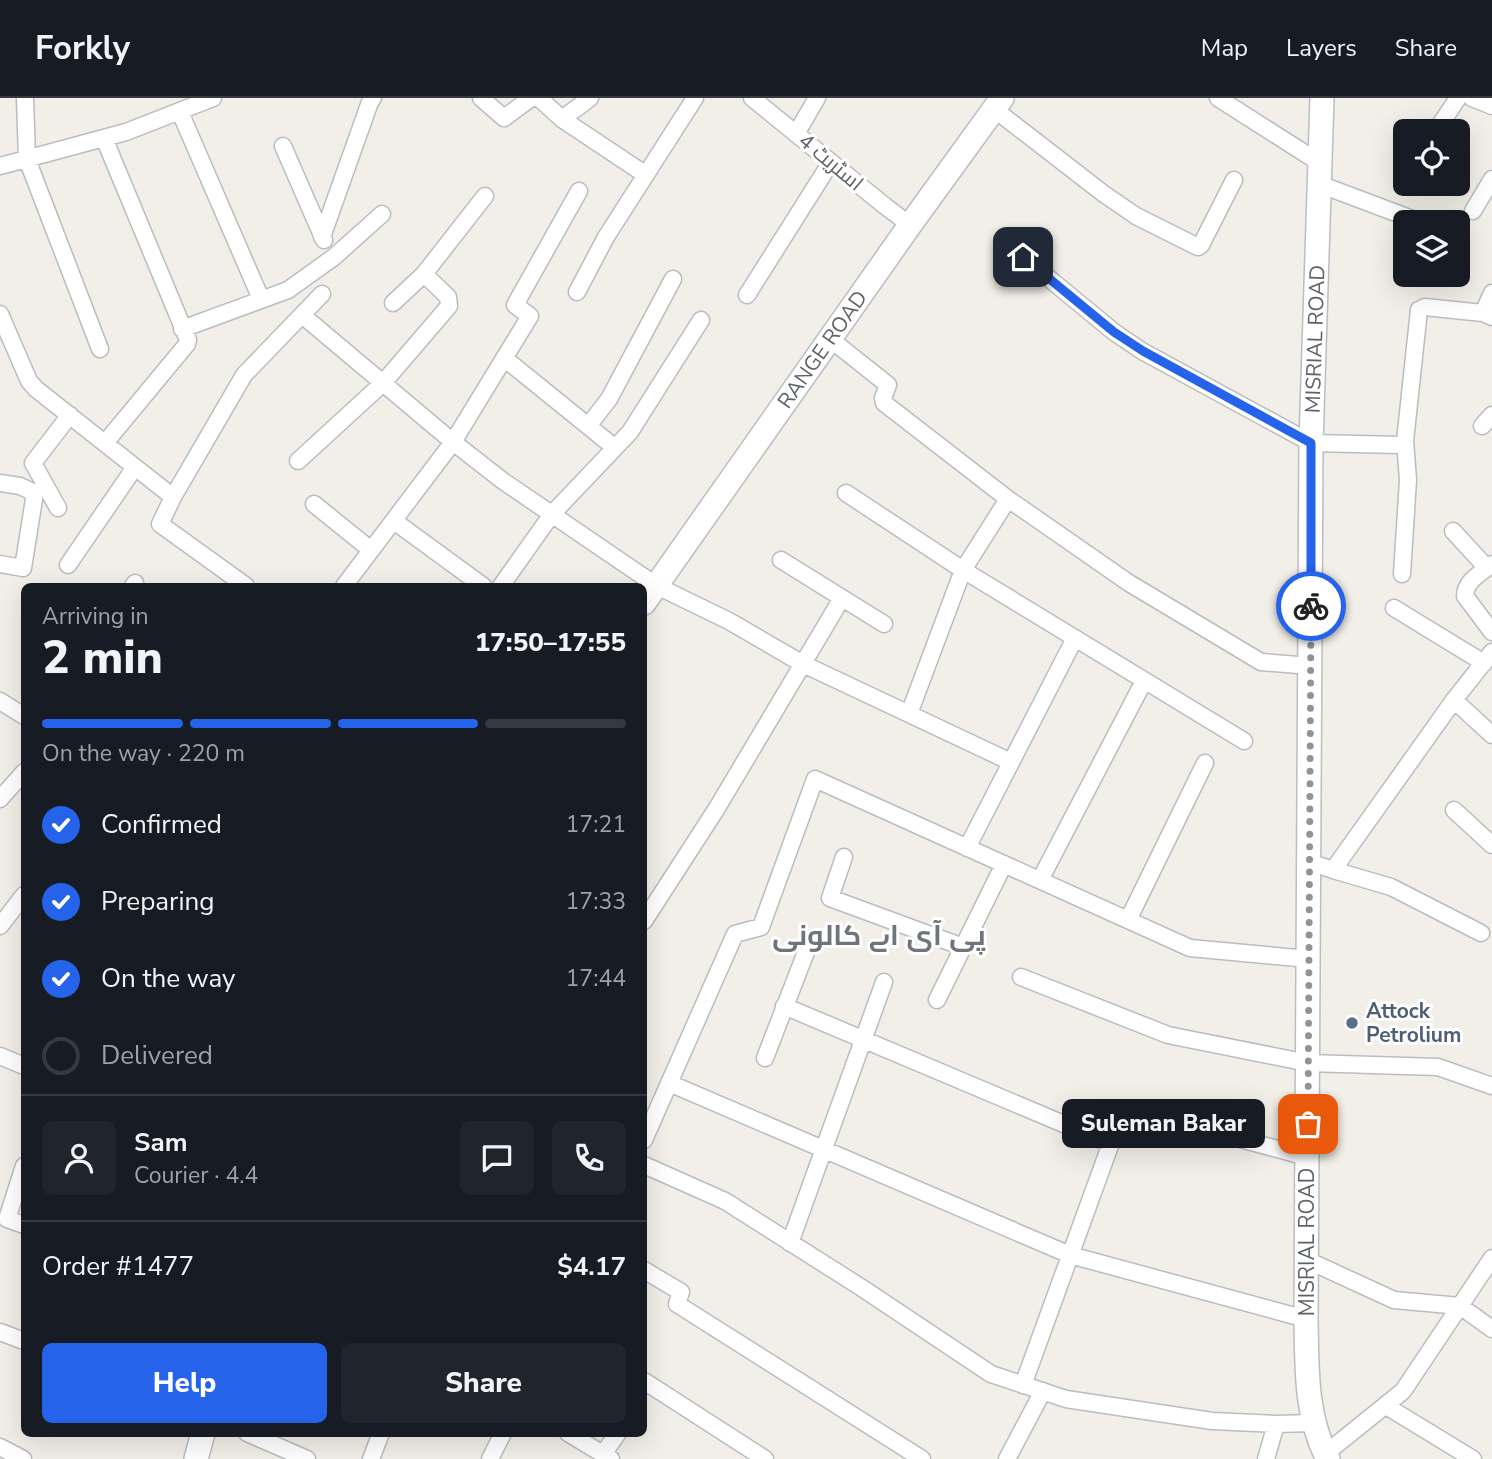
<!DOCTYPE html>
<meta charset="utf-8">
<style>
body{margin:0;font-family:"Nunito Sans",Cairo,sans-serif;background:#20242c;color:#f1f3f6;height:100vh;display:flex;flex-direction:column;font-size:26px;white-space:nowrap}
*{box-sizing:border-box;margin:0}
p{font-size:23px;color:#9ea1a6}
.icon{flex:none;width:38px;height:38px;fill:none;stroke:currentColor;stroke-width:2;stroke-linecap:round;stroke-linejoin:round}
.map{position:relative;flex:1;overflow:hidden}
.sheet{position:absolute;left:21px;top:485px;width:626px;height:854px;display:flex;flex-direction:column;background:#171b24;border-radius:10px;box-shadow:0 7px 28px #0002}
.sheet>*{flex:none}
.fabs{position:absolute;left:1393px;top:21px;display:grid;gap:14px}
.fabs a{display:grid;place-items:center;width:77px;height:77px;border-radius:10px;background:#171b24;box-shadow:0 7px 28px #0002;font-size:35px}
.pin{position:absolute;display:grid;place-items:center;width:60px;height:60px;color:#fff;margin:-30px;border-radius:14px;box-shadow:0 4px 10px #0006}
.courier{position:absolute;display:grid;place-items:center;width:70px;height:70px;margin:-35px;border:5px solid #2563eb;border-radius:50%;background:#fff;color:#222;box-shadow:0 2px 9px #0007}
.bubble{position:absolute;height:49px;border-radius:10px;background:#171b24;box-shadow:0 7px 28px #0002;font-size:23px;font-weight:800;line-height:49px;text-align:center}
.overview em{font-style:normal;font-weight:800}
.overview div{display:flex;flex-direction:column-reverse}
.overview{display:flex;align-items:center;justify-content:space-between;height:119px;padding:0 21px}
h1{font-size:46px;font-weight:800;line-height:52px}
.bar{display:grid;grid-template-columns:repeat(4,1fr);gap:10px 7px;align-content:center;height:84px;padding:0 21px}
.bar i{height:9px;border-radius:5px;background:#363941}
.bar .current{background:#2563eb}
.bar p{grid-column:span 4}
.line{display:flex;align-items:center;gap:18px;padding:0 21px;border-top:2px solid #363941}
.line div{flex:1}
.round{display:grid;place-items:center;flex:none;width:74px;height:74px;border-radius:10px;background:#20242c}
ol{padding:0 21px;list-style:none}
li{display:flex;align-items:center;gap:21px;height:77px}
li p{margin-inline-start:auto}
li .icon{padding:7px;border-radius:50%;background:#2563eb;color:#fff;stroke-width:4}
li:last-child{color:#9ea1a6}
li i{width:38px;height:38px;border:4px solid #363941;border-radius:50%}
.cta{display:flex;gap:14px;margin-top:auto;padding:14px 21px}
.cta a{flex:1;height:80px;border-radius:10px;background:#2563eb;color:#fff;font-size:28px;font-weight:800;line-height:80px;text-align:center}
.cta a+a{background:#20242c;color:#f1f3f6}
header{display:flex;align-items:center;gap:42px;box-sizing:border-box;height:98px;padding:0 35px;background:#171b24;border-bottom:2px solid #363941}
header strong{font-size:33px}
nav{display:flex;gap:38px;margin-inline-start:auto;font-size:24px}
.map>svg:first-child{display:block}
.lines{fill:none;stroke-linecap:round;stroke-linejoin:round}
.minor-casing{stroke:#b9bdc1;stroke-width:19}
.secondary-casing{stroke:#babec3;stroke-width:26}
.minor{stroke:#fff;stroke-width:16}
.secondary{stroke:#fff;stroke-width:23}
.done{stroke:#919494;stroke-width:7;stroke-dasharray:0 12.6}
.route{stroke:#2563eb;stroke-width:9}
.service-dot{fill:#5c6f8a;stroke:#fff;stroke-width:2.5}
.labels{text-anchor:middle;stroke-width:6;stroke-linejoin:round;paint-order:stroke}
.street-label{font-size:21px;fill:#5e6368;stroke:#fff}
.service-label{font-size:21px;font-weight:bold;fill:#4e5e75;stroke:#fff;text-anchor:start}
.district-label{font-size:28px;font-weight:bold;fill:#6f757a;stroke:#fff}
</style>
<header>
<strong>Forkly</strong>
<nav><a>Map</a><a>Layers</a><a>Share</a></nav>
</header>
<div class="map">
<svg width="1492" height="1361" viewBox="0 0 1492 1361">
<rect width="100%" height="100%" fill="#f1efe7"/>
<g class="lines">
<defs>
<path id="minor" d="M 25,0 L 27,61 L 100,251
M 481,0 L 504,20 L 531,0
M 539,0 L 562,21 L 646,77
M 752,0 L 885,108 L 910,127
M 1218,0 L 1320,65
M 1472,0 L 1492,8
M 994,11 L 1104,96 L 1136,118 L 1198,149 L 1201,147 L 1234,82
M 180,14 L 261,201
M 562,21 L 590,0
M 1436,33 L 1458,0
M 796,36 L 817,0
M 104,40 L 188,242 L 187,246 L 105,345
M 283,48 L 324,142
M 0,68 L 126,34 L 213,0
M 1319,86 L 1412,121
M 1473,113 L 1492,81
M 322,139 L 370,4 L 373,0
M 1023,159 L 1114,234 L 1142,253 L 1311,345 L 1400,347 L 1405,343
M 577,194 L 606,139 L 695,0
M 747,197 L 831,64
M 393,205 L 424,176 L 485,98
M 1483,215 L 1492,195
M 0,216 L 29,283 L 36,291 L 173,399
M 302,217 L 453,344 L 503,383 L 657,488 L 729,523 L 803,566 L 1011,664
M 182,231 L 288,192 L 334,159 L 382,116
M 829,240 L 888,287 L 883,300 L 884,305 L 1008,401 L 1129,485 L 1261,564 L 1311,568
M 504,260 L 614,349
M 588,328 L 609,301 L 673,181
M 1482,328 L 1492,317
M 298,363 L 383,285 L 449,208 L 448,199 L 424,176
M 0,385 L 20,388 L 35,395 L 23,470 L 0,466
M 846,395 L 963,472 L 1244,643
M 314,406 L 371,452
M 58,410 L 33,365 L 70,317
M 394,423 L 483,488
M 1453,433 L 1487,470
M 781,462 L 884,526
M 1492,466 C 1481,475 1465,483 1465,498 L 1492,534
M 68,467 L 135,369
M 1402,476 L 1408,382 L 1405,343 L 1419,212 L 1425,209 L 1483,215 L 1492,219
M 133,488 L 135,485
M 246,488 L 160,426 L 173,399 L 244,277 L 322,196
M 344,488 L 453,344 L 530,218 L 515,207 L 579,93
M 501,488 L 552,416 L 630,334 L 701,222
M 1394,510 L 1484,565
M 1454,602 L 1492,554
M 0,603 L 24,618
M 909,616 L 963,472 L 1008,401
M 0,701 L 24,674
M 1454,712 L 1492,747
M 967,750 L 1075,540
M 844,759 L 830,800 L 963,849
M 1309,764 L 1333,772 L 1454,602 L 1492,637
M 1333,772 L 1391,789 L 1481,835
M 1040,782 L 1144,583
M 1128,822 L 1205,665
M 644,823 L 717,710 L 842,500
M 0,828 L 24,797
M 1021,879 L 1168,937 L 1308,965 L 1438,969 L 1492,988
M 937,902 L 1004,766
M 784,908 L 1111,1046
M 0,958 L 24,968
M 765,960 L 806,854
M 669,985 L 1070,1157 L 1306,1221
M 644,1042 L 735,836 L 761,829 L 815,681 L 1190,850 L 1308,861
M 644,1067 L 725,1103 L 862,1190 L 991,1276 L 1066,1301 L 1212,1323 L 1276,1326 L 1314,1325
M 24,1068 L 7,1121 L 24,1127
M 790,1145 L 884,884
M 1307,1162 L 1394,1202 L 1460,1208 L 1492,1231
M 644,1172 L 681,1194 L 677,1206 L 922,1361
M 0,1234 L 24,1243
M 644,1283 L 765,1361
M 1023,1287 L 1123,1012 L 1140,1014 L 1307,1059
M 1386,1308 L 1473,1361
M 247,1335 L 307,1361
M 568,1335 L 611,1361
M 0,1349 L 23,1361
M 603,1356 L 618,1335
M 1325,1356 L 1403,1293 L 1492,1160
M 371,1361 L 381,1335
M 490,1361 L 503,1335
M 1007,1361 L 1043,1293
M 1266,1361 L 1276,1326"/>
<g id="secondary">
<path d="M 1322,0 L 1311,345 L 1306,1221 C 1307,1269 1305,1318 1328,1361"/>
<path id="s1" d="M 644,505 L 910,127 L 1002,0"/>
<path d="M 196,1361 L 203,1335"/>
</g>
</defs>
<use href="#minor" class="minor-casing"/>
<use href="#secondary" class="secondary-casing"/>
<use href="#minor" class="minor"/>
<use href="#secondary" class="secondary"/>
</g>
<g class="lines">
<path class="done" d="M 1308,1026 L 1311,508"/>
<path class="route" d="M 1023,159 L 1114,234 L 1143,253 L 1311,345 L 1311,508"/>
</g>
<circle class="service-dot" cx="1352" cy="925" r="7"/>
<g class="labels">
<g class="street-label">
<text transform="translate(831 64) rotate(40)" y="7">اسٹریٹ 4</text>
<text transform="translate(1315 241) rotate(-88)" y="7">MISRIAL ROAD</text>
<text dy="7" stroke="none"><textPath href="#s1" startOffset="310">RANGE ROAD</textPath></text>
<text transform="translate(1307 1144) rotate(-90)" y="7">MISRIAL ROAD</text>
</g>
<g class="service-label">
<text x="1366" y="920">Attock<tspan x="1366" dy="24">Petrolium</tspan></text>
</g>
<g class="district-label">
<text x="879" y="847">پی آی اے کالونی</text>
</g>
</g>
</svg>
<div class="fabs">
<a><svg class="icon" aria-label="locate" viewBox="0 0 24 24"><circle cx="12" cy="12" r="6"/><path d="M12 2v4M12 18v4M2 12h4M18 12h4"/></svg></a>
<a><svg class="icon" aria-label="layers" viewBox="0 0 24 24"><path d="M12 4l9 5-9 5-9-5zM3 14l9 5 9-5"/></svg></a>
</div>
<div class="pin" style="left:1308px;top:1026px;background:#ea580c"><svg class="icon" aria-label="bag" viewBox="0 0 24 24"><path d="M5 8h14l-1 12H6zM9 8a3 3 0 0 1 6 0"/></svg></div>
<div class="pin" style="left:1023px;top:159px;background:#1f2937"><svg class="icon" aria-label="home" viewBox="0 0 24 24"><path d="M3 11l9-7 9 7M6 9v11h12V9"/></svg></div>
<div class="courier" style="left:1311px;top:508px"><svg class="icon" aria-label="bike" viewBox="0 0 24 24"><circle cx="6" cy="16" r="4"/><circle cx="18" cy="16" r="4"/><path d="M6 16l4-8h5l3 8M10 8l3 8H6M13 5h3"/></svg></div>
<div class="bubble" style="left:1062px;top:1001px;width:203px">Suleman Bakar</div>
<section class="sheet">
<div class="overview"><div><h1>2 min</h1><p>Arriving in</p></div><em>17:50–17:55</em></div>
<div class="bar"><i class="current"></i><i class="current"></i><i class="current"></i><i></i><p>On the way · 220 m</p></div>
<ol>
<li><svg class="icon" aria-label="check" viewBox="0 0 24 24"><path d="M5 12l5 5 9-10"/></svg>Confirmed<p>17:21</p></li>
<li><svg class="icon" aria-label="check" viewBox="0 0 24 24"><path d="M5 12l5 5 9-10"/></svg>Preparing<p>17:33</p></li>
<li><svg class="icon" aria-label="check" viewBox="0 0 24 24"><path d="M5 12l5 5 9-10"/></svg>On the way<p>17:44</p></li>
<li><i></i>Delivered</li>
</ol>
<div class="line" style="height:126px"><a class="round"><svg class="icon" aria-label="person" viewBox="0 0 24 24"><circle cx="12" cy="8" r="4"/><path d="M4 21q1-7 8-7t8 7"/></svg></a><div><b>Sam</b><p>Courier · 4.4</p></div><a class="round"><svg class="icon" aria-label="chat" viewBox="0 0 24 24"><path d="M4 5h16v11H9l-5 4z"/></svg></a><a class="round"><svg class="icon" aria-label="phone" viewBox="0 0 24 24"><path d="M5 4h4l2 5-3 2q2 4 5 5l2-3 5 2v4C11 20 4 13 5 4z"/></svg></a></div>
<div class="line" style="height:91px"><div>Order #1477</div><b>$4.17</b></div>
<div class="cta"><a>Help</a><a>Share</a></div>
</section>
</div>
